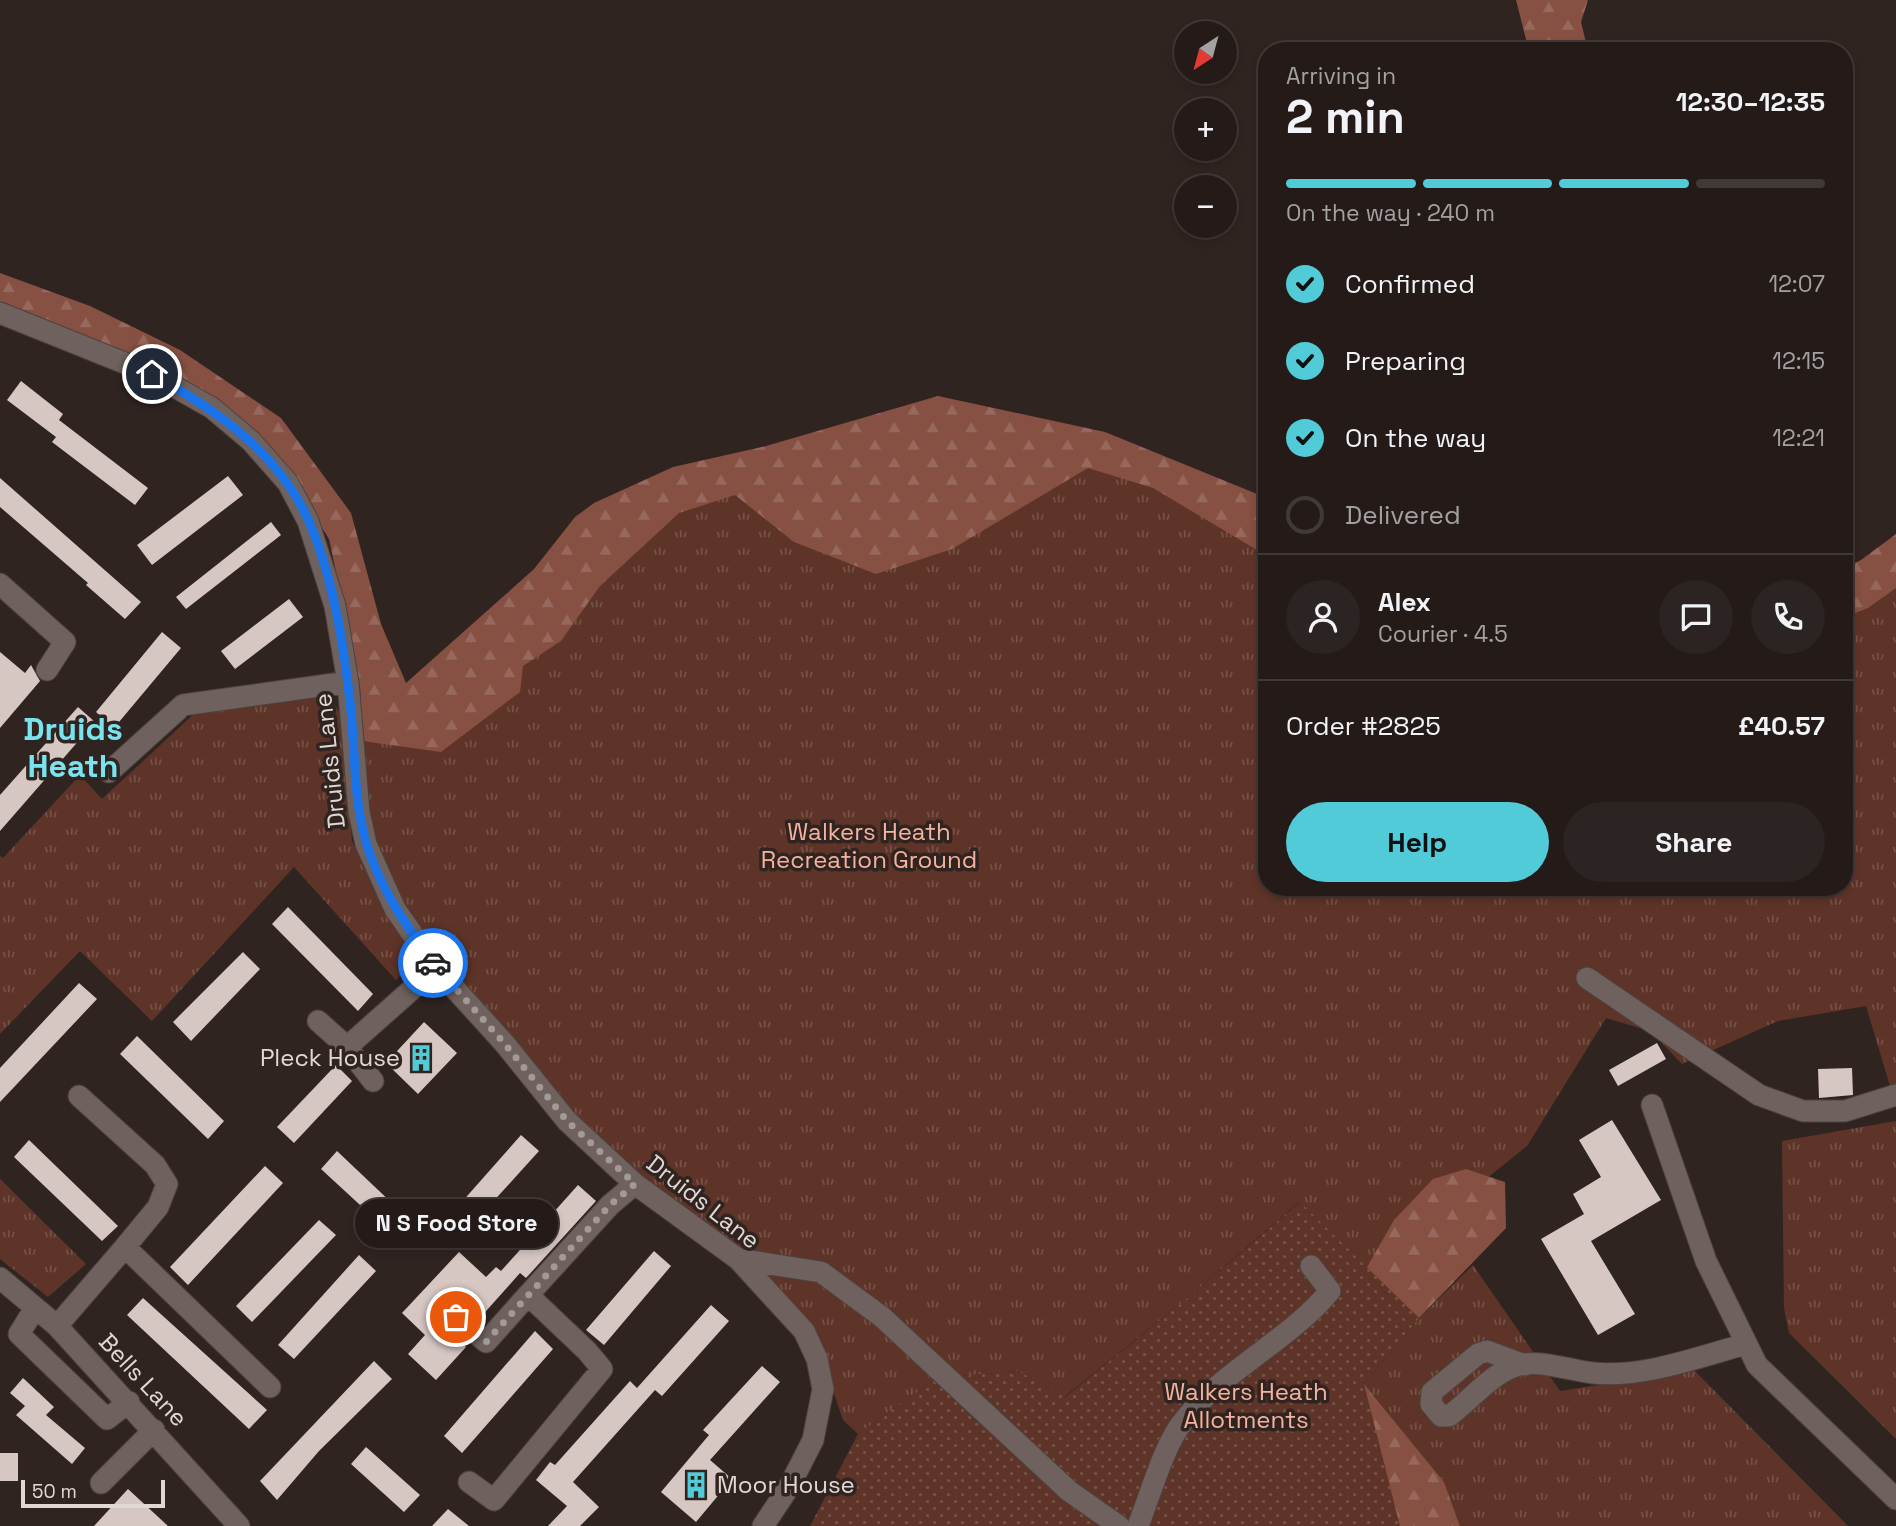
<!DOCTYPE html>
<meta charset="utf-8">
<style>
body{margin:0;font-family:"Space Grotesk",sans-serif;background:#2c2422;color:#f1f3f6;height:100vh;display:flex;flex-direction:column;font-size:26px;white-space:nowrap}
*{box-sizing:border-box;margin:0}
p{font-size:23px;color:#a3a1a2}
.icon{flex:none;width:38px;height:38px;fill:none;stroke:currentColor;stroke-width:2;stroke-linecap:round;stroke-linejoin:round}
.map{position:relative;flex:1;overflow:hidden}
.details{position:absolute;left:1258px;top:42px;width:595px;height:854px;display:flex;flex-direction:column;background:#241b19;border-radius:28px;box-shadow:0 4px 10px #0003,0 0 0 2px #413938}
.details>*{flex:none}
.needle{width:46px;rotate:216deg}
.tools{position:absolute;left:1174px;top:21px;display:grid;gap:14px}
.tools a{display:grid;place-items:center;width:63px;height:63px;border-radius:50%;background:#241b19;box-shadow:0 4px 10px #0003,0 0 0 2px #413938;font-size:35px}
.scale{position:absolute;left:21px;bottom:18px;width:144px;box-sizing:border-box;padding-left:7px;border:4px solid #e1d8d6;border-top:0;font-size:19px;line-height:24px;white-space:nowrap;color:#e1d8d6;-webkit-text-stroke:5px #302421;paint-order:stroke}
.pin{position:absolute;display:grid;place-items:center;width:60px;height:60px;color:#fff;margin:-30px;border:4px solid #fff;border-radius:50%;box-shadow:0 2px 7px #0007}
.courier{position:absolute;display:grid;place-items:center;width:70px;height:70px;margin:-35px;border:5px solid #1a73e8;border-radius:50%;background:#fff;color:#222;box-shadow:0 2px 9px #0007}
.bubble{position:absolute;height:49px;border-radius:24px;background:#241b19;box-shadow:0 4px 10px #0003,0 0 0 2px #413938;font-size:23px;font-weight:700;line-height:49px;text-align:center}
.summary em{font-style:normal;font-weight:700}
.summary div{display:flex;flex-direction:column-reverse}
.summary{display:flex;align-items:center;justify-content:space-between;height:119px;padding:0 28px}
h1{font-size:46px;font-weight:700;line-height:52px}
.bar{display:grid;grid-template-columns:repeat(4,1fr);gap:10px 7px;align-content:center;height:84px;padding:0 28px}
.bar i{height:9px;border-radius:5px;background:#413938}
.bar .selected{background:#52cbd8}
.bar p{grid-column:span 4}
.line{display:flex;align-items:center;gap:18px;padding:0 28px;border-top:2px solid #413938}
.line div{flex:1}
.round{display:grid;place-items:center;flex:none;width:74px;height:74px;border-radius:37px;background:#2c2422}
ol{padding:0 28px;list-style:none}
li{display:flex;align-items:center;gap:21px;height:77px}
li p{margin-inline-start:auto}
li .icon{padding:7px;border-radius:50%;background:#52cbd8;color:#111;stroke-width:4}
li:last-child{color:#a3a1a2}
li i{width:38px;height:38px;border:4px solid #413938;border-radius:50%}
.action{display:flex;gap:14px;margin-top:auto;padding:14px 28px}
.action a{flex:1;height:80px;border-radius:42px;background:#52cbd8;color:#111;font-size:28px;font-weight:700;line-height:80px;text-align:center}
.action a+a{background:#2c2422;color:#f1f3f6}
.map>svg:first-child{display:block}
.grass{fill:url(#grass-tufts)}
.forest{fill:url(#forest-firs)}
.garden{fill:url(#garden-dots)}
.building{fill:#d7c7c3}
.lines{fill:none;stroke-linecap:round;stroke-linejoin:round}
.minor-casing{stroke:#4c423f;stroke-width:23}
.minor{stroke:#6f615d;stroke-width:21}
.done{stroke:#a39997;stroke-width:7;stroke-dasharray:0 12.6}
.route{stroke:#1a73e8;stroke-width:9}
.labels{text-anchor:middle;stroke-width:7;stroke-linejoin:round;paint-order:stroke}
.street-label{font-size:24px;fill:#e1d8d6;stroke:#302421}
.park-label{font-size:24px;fill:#f6b19e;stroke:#302421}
.poi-label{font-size:24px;fill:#e1d8d6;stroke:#302421;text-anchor:end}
.district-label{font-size:32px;font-weight:bold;fill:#79e3ef;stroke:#302421}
</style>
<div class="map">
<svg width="1896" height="1526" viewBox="0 0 1896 1526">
<defs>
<pattern id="grass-tufts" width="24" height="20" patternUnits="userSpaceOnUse" patternTransform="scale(1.75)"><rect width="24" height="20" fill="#5f3428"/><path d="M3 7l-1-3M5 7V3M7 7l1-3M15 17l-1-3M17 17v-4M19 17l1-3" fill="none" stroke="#765146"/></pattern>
<pattern id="forest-firs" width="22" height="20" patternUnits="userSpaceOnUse" patternTransform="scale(1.75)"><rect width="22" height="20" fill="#865042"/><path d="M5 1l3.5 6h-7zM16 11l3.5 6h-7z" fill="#97685d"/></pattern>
<pattern id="garden-dots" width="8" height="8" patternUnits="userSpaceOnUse" patternTransform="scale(1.75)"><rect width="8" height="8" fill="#5f3428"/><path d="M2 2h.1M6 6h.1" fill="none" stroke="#765146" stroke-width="1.8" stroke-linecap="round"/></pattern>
</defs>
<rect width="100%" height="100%" fill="#302421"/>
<path class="grass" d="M 971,407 L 1267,524 L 1267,887 L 1844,887 L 1845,599 L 1896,560 L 1896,1095 L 1893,1096 L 1866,1006 L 1778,1021 L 1682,1064 L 1650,1031 L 1606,1018 L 1527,1146 L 1440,1216 L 1366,1269 L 1299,1202 L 1184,1301 L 1064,1397 L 1018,1371 L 937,1378 L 858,1434 L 843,1420 L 811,1326 L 599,1141 L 439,961 L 398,898 L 370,831 L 363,742 L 483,708 L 594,503 Z
M 315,695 L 335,705 L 343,718 L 352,841 L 415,960 L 396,980 L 294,867 L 152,1021 L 80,951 L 0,1034 L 0,856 L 3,858 L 80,775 L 102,799 L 196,712 Z
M 1896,1121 L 1896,1439 L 1789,1333 L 1784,1308 L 1782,1141 Z
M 0,1179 L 86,1264 L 48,1297 L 0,1259 Z
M 1473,1265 L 1560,1391 L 1694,1370 L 1848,1526 L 1460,1526 L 1444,1482 L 1364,1384 L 1419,1318 Z"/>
<path class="forest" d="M 1516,0 L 1588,0 L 1581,22 L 1588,51 L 1529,51 Z
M 0,273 L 90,306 L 180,350 L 281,418 L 351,513 L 381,624 L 406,683 L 534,569 L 575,517 L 594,503 L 673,467 L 766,446 L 938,396 L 1105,432 L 1262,496 L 1267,499 L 1267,556 L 1153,488 L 1088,468 L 952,549 L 876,574 L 794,542 L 735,495 L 679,513 L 600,586 L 561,641 L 523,666 L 520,692 L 441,752 L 363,741 L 360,687 L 329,539 L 278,458 L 243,423 L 0,305 Z
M 1896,534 L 1896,588 L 1868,608 L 1845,617 L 1845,568 L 1861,560 Z
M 1466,1169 L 1505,1182 L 1506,1228 L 1419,1318 L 1366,1269 L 1394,1220 L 1433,1179 Z
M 1364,1384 L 1444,1482 L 1460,1526 L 1296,1526 Z"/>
<path class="garden" d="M 1300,1202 L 1419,1318 L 1364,1384 L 1400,1526 L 810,1526 L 858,1434 L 937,1378 L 1018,1371 L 1065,1397 L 1184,1301 Z"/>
<path class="building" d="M 21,381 L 63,414 L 59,420 L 148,488 L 135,505 L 52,442 L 56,437 L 7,400 Z
M 228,476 L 243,495 L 152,565 L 137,545 Z
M 0,478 L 141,602 L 125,619 L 86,585 L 88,583 L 0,507 Z
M 271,522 L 281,535 L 186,609 L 176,597 Z
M 289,599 L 303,617 L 235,669 L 221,651 Z
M 162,632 L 181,648 L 114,728 L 96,712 Z
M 0,652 L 25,673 L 31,665 L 40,681 L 0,728 Z
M 78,707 L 95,722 L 0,831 L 0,795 Z
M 288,907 L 373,994 L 358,1011 L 272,924 Z
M 243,952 L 260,969 L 191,1041 L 173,1022 Z
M 79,983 L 97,999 L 0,1102 L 0,1068 Z
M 424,1022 L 457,1053 L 418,1094 L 386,1063 Z
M 137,1036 L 224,1121 L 208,1139 L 120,1054 Z
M 1657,1043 L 1666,1059 L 1618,1086 L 1609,1070 Z
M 336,1065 L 352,1081 L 294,1143 L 277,1127 Z
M 1852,1068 L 1853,1095 L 1819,1098 L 1818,1069 Z
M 1612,1120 L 1661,1200 L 1591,1241 L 1635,1314 L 1598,1335 L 1541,1239 L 1584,1214 L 1573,1194 L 1601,1177 L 1579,1140 Z
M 521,1135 L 539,1151 L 470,1227 L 453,1212 Z
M 29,1140 L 118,1226 L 102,1241 L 14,1157 Z
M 337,1151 L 414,1224 L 398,1240 L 321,1169 Z
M 265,1166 L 283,1183 L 188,1285 L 170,1267 Z
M 578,1185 L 596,1201 L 526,1278 L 520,1273 L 479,1319 L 459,1304 L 446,1309 L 444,1322 L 466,1347 L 436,1380 L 408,1354 L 425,1335 L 402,1313 L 459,1252 L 486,1277 L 496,1267 L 501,1271 Z
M 319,1220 L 336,1235 L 252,1322 L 236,1306 Z
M 654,1251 L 671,1266 L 604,1345 L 586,1330 Z
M 359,1255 L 376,1271 L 294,1359 L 278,1345 Z
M 143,1298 L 267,1410 L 249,1429 L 127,1315 Z
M 711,1305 L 729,1321 L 662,1396 L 655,1390 L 573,1482 L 599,1507 L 580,1526 L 548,1526 L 567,1506 L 536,1480 L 550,1462 L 555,1465 L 630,1381 L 637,1388 Z
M 535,1331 L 553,1349 L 462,1453 L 444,1436 Z
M 374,1361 L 392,1379 L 319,1451 L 277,1500 L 260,1481 Z
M 762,1366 L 780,1382 L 710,1460 L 732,1479 L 696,1522 L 661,1492 L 709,1435 L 703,1430 Z
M 23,1378 L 54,1407 L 46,1415 L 85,1448 L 72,1464 L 16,1415 L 25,1406 L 10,1393 Z
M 366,1447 L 420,1495 L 404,1512 L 351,1464 Z
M 0,1453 L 18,1453 L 18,1481 L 0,1481 Z
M 128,1489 L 168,1526 L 94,1526 Z
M 448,1509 L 469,1526 L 432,1526 Z"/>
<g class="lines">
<defs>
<path id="minor" d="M 0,313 L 152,374 L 212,408 L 251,441 L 288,483 L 308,521 L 335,606 L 348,682 L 359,812 L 366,844 L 395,909 L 436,968 L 505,1044 L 567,1121 L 635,1184 L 738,1259 L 804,1331 L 817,1359 L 823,1389 L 813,1440 L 789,1487 L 763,1526
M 0,584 L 65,642 L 47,670
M 109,772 L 183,705 L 348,682
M 1587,978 L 1759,1095 L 1803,1111 L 1845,1111 L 1896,1095
M 318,1021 L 347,1047 L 373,1081
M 347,1047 L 436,968
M 79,1096 L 155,1165 L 167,1184 L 158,1207 L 125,1247
M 1652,1105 L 1706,1261 L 1757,1365 L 1896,1499
M 738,1259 L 821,1272 L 882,1317 L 1069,1491 L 1119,1526
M 0,1278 L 57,1326 L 239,1526
M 35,1308 L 19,1334 L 107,1419 L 129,1402
M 456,1317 L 486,1342 L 528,1295
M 57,1326 L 125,1247 L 270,1387
M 1525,1365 L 1487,1351 L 1478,1354 L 1432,1392 L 1431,1404 L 1441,1416 L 1449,1416 C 1468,1402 1487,1379 1508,1369 C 1534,1356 1566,1370 1593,1373 C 1644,1378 1698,1357 1746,1344
M 469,1482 L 494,1500 L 602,1369 L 587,1351 L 528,1295 L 610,1205 L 635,1184
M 101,1483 L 154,1430
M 1138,1526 C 1149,1498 1163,1450 1179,1427 C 1218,1372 1287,1343 1330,1291 L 1311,1266"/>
</defs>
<use href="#minor" class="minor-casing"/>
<use href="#minor" class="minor"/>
</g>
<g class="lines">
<path class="done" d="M 433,963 L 505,1044 L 567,1121 L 635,1184 L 610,1205 L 486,1342 L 456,1317"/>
<path class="route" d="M 152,374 C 203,403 252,434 287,483 C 328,538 344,643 351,711 C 355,754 354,801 366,842 C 379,887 406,925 433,963"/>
</g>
<defs>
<symbol id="building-bare" viewBox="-9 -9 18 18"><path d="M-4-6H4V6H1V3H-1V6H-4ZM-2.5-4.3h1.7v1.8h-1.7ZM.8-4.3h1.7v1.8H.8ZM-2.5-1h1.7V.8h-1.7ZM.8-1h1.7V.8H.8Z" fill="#52cbd8" stroke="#302421" stroke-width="2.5" paint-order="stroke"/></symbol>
</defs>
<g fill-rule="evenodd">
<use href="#building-bare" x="402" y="1039" width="38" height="38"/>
<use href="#building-bare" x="677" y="1466" width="38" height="38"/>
</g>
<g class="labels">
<g class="street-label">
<text transform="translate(330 761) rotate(-96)" y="8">Druids Lane</text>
<text transform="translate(703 1202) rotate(38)" y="8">Druids Lane</text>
<text transform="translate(143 1380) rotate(47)" y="8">Bells Lane</text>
</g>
<g class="park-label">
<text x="869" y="840">Walkers Heath<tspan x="869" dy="28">Recreation Ground</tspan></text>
<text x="1246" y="1400">Walkers Heath<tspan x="1246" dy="28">Allotments</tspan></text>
</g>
<g class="poi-label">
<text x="400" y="1066">Pleck House</text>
<text x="717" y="1493" text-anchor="start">Moor House</text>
</g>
<g class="district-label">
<text x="73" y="740">Druids<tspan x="73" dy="37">Heath</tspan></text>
</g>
</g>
</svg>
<div class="tools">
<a><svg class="needle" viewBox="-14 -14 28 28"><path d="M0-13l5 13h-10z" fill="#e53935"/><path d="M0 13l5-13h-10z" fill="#a3a1a2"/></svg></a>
<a>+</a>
<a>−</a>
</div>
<div class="scale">50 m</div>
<div class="pin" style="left:456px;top:1317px;background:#ea580c"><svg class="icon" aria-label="bag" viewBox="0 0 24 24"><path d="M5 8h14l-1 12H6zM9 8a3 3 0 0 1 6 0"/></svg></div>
<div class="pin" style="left:152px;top:374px;background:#1f2937"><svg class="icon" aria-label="home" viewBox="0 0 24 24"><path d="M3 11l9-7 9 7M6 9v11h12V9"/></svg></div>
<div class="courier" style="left:433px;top:963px"><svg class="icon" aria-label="car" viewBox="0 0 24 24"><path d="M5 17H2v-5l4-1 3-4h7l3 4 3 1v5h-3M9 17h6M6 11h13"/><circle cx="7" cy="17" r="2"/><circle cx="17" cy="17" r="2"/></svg></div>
<div class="bubble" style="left:355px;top:1199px;width:203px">N S Food Store</div>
<section class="details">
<div class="summary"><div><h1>2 min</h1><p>Arriving in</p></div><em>12:30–12:35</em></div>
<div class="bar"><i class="selected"></i><i class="selected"></i><i class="selected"></i><i></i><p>On the way · 240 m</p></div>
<ol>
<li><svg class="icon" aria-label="check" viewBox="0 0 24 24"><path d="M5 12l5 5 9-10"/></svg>Confirmed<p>12:07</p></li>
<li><svg class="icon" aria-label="check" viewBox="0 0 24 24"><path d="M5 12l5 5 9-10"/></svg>Preparing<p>12:15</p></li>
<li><svg class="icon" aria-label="check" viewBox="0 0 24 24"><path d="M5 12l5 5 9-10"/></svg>On the way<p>12:21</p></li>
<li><i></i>Delivered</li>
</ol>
<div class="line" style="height:126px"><a class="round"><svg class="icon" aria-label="person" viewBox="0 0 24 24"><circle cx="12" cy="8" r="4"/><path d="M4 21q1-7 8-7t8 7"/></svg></a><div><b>Alex</b><p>Courier · 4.5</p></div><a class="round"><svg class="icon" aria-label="chat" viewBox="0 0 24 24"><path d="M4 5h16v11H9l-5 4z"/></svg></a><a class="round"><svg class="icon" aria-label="phone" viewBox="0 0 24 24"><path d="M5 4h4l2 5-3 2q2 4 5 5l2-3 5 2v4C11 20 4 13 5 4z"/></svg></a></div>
<div class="line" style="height:91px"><div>Order #2825</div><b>£40.57</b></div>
<div class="action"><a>Help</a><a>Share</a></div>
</section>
</div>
